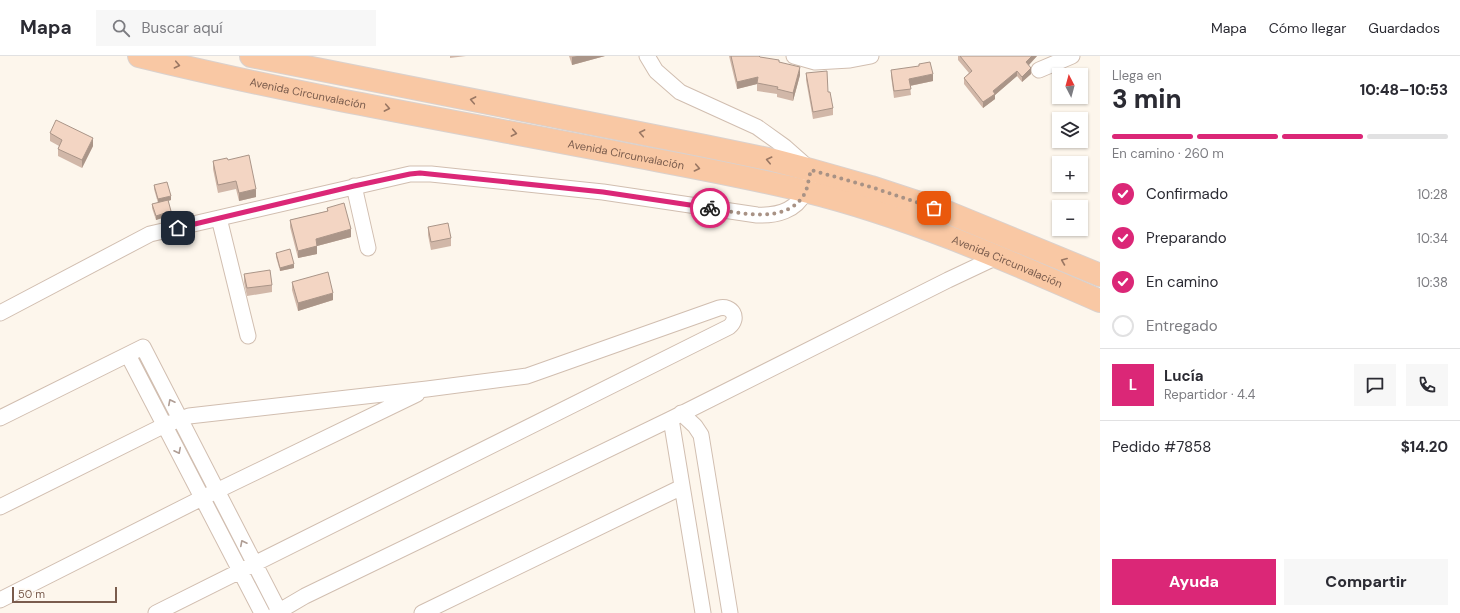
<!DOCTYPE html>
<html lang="es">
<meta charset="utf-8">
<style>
body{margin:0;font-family:"DM Sans",sans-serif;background:#f7f7f7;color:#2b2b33;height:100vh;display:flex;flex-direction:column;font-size:15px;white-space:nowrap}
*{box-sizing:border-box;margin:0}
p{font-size:13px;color:#7c7c81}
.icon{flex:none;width:22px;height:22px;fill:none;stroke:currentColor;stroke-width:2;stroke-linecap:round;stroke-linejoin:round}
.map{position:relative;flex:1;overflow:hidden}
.sheet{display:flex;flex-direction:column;background:#fff;width:360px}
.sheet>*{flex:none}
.needle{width:26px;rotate:354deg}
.controls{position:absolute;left:1052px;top:12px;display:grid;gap:8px}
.controls a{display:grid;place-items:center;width:36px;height:36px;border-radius:0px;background:#fff;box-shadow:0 1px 3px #0004;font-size:20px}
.scale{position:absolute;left:12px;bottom:10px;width:105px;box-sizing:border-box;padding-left:4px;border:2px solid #7a5c4d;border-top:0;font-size:11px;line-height:14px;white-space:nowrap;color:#7a5c4d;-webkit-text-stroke:3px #fffaf3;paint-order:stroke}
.pin{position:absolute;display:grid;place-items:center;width:34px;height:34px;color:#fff;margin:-17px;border-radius:8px;box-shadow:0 2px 6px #0006}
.courier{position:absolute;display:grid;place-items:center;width:40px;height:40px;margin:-20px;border:3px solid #db2777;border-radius:50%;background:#fff;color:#222;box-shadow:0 1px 5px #0007}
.summary em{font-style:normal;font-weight:800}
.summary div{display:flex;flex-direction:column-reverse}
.summary{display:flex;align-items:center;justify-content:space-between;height:68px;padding:0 12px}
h1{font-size:26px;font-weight:800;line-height:30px}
.bar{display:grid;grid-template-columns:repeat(4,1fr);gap:6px 4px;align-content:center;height:48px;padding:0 12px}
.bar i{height:5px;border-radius:3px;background:#e1e1e2}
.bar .on{background:#db2777}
.bar p{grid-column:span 4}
.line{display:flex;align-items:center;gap:10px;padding:0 12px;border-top:1px solid #e1e1e2}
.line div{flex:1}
.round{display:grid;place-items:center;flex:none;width:42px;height:42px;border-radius:0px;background:#f7f7f7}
ol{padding:0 12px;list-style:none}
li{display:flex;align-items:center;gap:12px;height:44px}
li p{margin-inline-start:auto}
li .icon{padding:4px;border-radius:50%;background:#db2777;color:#fff;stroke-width:4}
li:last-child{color:#7c7c81}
li i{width:22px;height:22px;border:2px solid #e1e1e2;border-radius:50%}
.primary-button{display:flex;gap:8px;margin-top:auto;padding:8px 12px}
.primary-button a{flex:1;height:46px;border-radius:0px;background:#db2777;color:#fff;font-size:16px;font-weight:800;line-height:46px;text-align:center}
.primary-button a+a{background:#f7f7f7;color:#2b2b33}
header{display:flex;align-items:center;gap:24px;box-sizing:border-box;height:56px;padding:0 20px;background:#fff;border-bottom:1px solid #e1e1e2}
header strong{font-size:19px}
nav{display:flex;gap:22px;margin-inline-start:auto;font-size:14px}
.search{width:280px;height:36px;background:#f7f7f7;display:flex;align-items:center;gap:10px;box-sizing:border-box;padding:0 14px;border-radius:0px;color:#7c7c81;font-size:15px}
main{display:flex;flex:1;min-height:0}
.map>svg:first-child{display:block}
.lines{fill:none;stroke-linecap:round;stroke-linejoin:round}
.minor-casing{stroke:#d1beb0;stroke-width:17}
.trunk-casing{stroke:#dad1cd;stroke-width:24}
.minor{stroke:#fff;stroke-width:15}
.trunk{stroke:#f9c8a4;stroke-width:22}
.wall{fill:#d1b7a8}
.shaded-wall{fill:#aa9588}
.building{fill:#f3d5c3;stroke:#aa9588}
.oneway{stroke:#9a7763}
.oneway2{stroke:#af9d94}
.done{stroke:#a89285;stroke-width:4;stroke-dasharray:0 7.2}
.route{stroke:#db2777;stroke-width:5}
.labels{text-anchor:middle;stroke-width:3;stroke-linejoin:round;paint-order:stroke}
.street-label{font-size:11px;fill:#7a5c4d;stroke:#fffaf3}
</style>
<header>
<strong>Mapa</strong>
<div class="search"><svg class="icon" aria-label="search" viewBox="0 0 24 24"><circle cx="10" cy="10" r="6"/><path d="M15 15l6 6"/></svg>Buscar aquí</div>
<nav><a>Mapa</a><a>Cómo llegar</a><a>Guardados</a></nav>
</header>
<main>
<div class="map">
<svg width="1100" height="557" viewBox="0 0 1100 557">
<rect width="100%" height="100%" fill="#fdf6ec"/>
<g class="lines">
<defs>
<path id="minor" d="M 794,0 L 815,6 L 850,4 L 871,0
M 1039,14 L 1072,0
M 354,130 L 368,192
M 219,162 L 248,280
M 0,257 L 150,178 L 410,118 L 431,118 L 603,136 L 757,159 C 776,160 796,155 805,136 C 808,130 809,121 811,114 L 785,91 L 757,71 L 680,36 L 656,15 L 647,0
M 128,299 L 262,557
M 681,357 L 695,370 L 701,379 L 730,557
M 0,362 L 143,291 L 279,555
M 671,363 L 703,557
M 0,451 L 165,369 L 189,360 L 427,333 L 527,320 L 719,252 C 732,249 740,262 729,271 L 156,557
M 0,544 L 202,442 L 417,338
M 276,557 L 305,540 L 671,363 L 948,224 L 1001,199
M 422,557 L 682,431"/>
<g id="trunk">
<path id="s1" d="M 139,0 C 298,39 459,66 619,97 C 681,109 744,120 805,135 C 907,160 1004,203 1100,245"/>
<path d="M 251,0 L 705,90 L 773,104 L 811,114 L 871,131 L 947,156 L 1100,219"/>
</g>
</defs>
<use href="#minor" class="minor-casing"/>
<use href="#trunk" class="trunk-casing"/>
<use href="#minor" class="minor"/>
<use href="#trunk" class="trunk"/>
</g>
<path class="wall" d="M 450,0 L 466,0 L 450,2 Z
M 569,0 L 605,0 L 572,9 Z
M 729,0 L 759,0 L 760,1 L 779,6 L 800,19 L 793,45 L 777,41 L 777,38 L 757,35 L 757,28 L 737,33 Z
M 958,0 L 1037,0 L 1029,9 L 1031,18 L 1022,26 L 1017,20 L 995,39 L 995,43 L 983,52 L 964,28 L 964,22 L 969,17 L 958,4 Z
M 891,14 L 933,25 L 910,30 L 911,39 L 894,42 L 891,20 Z
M 806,17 L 833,52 L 833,59 L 813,63 L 806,24 Z
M 50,77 L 93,90 L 82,112 L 58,100 L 58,93 L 59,90 L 50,85 Z
M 228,104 L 256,141 L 239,145 L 236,133 L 218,137 L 213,113 L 213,105 Z
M 154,129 L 171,144 L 168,145 L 171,159 L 156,164 L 152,152 L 152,148 L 158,147 L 154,133 Z
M 327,152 L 351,181 L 317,190 L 317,198 L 298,202 L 290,171 L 290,164 L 327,155 Z
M 428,171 L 451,182 L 451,190 L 431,194 L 428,179 Z
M 276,197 L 294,212 L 280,215 L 276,201 Z
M 244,218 L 272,229 L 272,236 L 247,240 L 244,226 Z
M 292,226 L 333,244 L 298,255 L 292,234 Z"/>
<path class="shaded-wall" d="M 577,0 L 605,0 L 572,9 L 572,1 Z
M 1032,0 L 1037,0 L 1026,12 L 1026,6 Z
M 800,11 L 800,19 L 793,45 L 793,37 Z
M 1031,12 L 1031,18 L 1022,26 L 1022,21 Z
M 1017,15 L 1017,20 L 995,39 L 995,43 L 983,52 L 983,46 L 993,35 Z
M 933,18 L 933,25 L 909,30 L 909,23 Z
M 758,21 L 757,28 L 737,33 L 737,26 Z
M 93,82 L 93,90 L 82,112 L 82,104 Z
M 256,133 L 256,141 L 239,145 L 239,137 Z
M 171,140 L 171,144 L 158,147 L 158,143 Z
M 171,155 L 171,159 L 156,164 L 156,160 Z
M 351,173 L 351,181 L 317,190 L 317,198 L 298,202 L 298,195 L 316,183 Z
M 294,208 L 294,212 L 280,215 L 280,212 Z
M 333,237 L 333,244 L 298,255 L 298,247 Z"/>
<path class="building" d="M 731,0 L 759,0 L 760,1 L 779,4 L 779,6 L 800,11 L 793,37 L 777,33 L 778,31 L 757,27 L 758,21 L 737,26 Z
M 960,0 L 1032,0 L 1026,6 L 1031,12 L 1022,21 L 1017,15 L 993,35 L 995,38 L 983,46 L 964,22 L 972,15 Z
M 930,6 L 933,18 L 909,23 L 911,33 L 894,35 L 891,14 L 919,10 L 919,8 Z
M 827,15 L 828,36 L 830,36 L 833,52 L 813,56 L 806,17 Z
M 56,64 L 93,82 L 82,104 L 58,93 L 62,84 L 50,77 Z
M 249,99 L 256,133 L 239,137 L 236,125 L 218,129 L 213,105 L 227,102 L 228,104 Z
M 167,126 L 171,140 L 158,143 L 154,129 Z
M 168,144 L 171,155 L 156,160 L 152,148 Z
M 344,147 L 351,173 L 316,183 L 317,190 L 298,195 L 290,164 L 328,155 L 327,152 Z
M 448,167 L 451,182 L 431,186 L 428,171 Z
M 290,193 L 294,208 L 280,212 L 276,197 Z
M 270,214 L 272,229 L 247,232 L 244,218 Z
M 328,216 L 333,237 L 298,247 L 292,226 Z"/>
<defs><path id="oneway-chevron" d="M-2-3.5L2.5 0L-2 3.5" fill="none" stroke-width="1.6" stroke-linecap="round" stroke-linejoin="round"/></defs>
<g class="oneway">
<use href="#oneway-chevron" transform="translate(177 9) rotate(12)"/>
<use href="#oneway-chevron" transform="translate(473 44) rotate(-169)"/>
<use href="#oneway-chevron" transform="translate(387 52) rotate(11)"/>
<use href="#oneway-chevron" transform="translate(514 77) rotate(11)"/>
<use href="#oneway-chevron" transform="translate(642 77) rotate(-169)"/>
<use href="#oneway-chevron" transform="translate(769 104) rotate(-167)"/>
<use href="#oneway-chevron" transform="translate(697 112) rotate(12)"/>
<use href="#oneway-chevron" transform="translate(1064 205) rotate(-158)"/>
</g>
<g class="oneway2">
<use href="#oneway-chevron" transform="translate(171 346) rotate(-117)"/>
<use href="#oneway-chevron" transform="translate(178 395) rotate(63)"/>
<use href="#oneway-chevron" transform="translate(243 487) rotate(-117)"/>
</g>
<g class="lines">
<path class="done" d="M 710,152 C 739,157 790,170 806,135 C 808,129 809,121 811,114 L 871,131 L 934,152"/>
<path class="route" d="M 178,172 L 354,130 L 410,118 L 420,117 L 603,136 L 710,152"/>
</g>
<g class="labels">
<g class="street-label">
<text dy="4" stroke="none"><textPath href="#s1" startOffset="173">Avenida Circunvalación</textPath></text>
<text dy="4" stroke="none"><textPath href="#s1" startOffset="497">Avenida Circunvalación</textPath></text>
<text dy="4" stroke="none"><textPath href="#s1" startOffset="894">Avenida Circunvalación</textPath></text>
</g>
</g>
</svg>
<div class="controls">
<a><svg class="needle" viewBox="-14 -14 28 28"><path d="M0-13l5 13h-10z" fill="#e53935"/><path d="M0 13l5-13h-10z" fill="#7c7c81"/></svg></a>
<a><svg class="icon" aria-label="layers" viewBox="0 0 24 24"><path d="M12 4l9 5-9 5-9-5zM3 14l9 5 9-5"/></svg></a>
<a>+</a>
<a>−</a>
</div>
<div class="scale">50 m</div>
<div class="pin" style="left:934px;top:152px;background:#ea580c"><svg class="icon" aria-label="bag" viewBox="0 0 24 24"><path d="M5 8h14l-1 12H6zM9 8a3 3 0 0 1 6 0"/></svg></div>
<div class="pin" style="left:178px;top:172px;background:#1f2937"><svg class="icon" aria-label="home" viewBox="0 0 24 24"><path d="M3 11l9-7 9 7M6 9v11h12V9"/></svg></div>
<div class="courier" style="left:710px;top:152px"><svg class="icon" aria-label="bike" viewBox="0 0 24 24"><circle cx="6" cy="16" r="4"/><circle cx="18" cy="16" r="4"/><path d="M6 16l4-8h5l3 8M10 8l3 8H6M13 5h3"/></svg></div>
</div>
<section class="sheet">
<div class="summary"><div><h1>3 min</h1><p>Llega en</p></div><em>10:48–10:53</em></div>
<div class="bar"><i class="on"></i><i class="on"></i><i class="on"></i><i></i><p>En camino · 260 m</p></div>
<ol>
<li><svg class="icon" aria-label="check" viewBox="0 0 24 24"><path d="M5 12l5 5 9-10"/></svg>Confirmado<p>10:28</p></li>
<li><svg class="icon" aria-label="check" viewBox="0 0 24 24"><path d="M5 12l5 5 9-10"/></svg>Preparando<p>10:34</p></li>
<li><svg class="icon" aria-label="check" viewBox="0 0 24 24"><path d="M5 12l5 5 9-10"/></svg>En camino<p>10:38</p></li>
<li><i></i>Entregado</li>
</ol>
<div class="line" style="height:72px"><b class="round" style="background:#db2777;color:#fff">L</b><div><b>Lucía</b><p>Repartidor · 4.4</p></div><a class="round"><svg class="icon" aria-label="chat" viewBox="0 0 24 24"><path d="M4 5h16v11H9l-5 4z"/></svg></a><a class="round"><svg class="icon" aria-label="phone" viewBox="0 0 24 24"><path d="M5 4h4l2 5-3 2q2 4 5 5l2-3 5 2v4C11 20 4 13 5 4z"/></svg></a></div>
<div class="line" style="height:52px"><div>Pedido #7858</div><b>$14.20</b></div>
<div class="primary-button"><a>Ayuda</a><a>Compartir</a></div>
</section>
</main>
